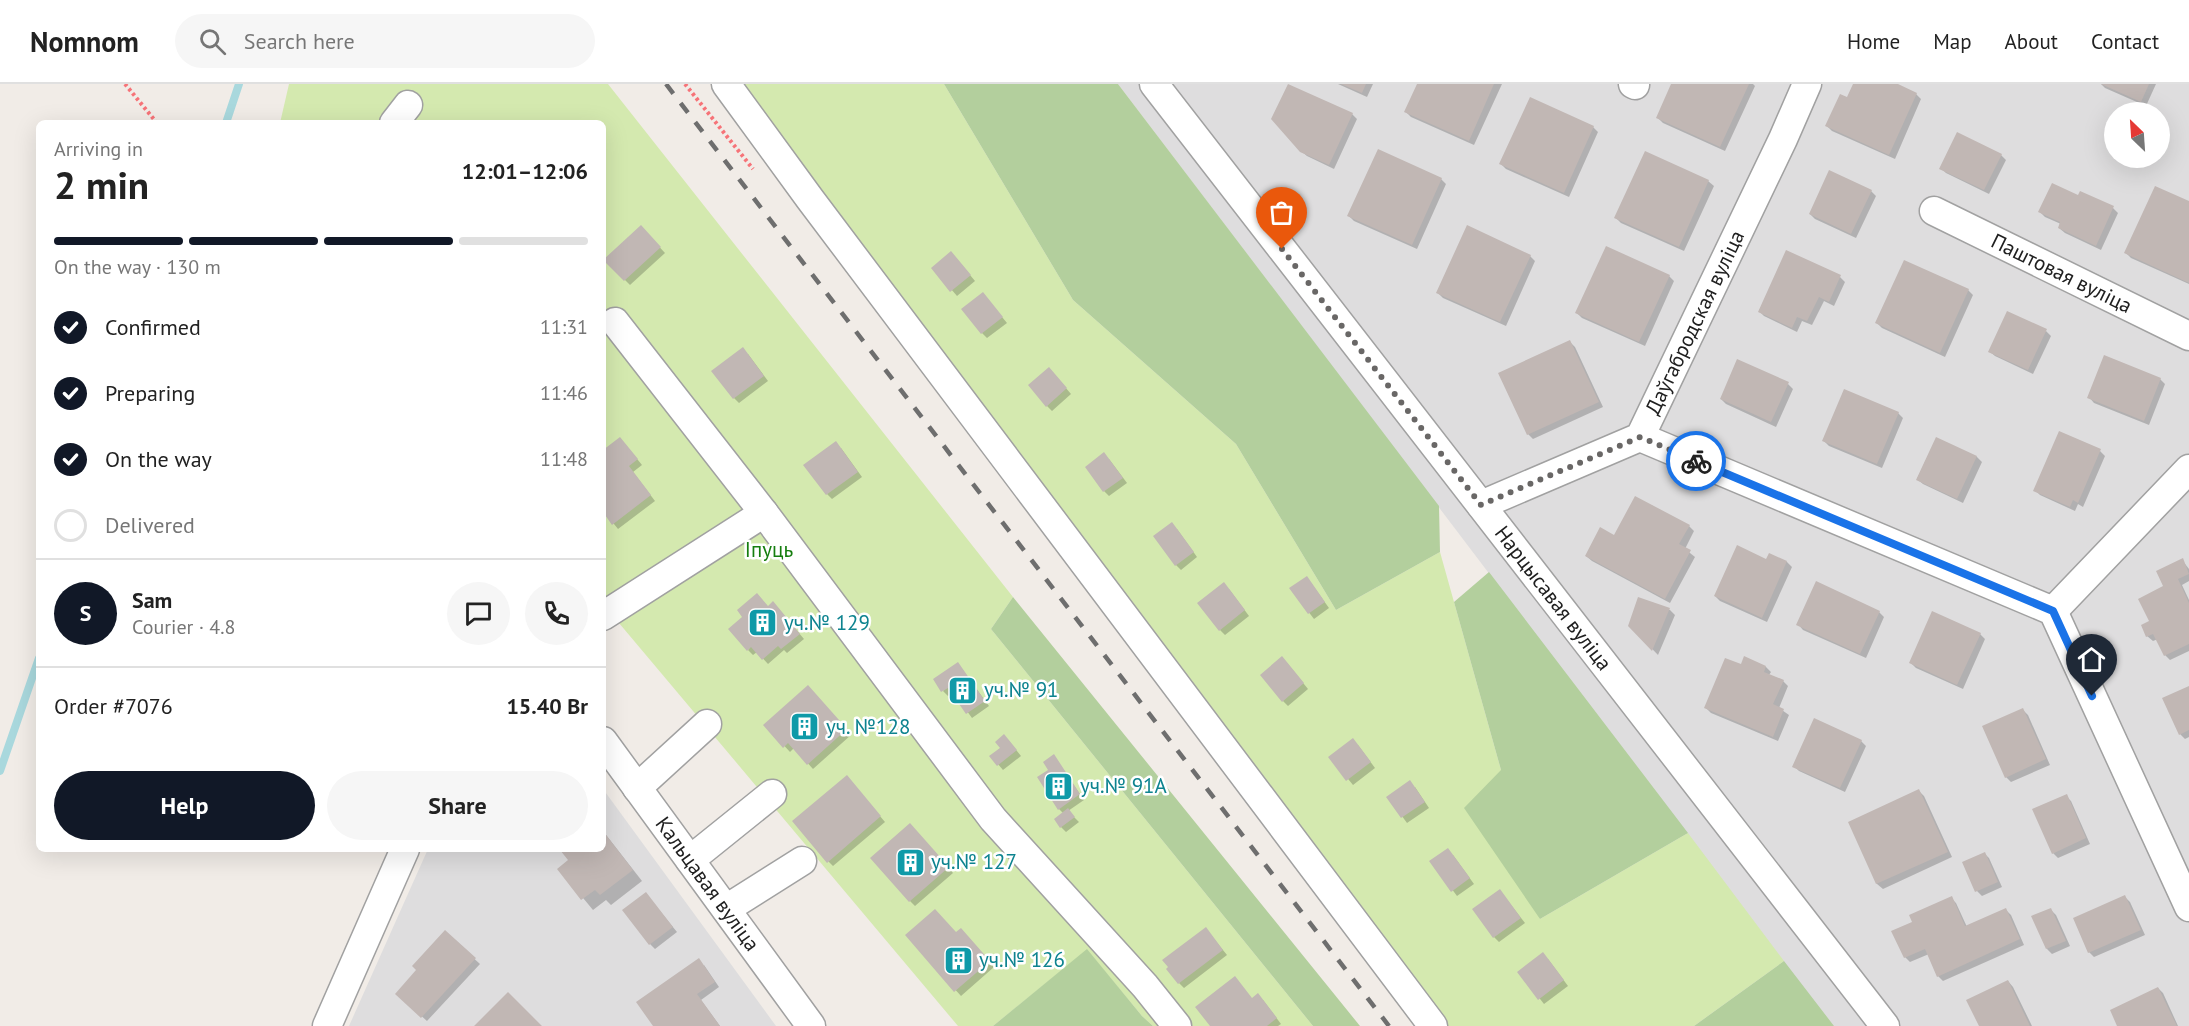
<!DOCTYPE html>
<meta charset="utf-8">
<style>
body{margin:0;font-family:"PT Sans",sans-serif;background:#f6f6f6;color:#222;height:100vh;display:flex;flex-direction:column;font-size:22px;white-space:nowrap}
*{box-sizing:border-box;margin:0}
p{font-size:20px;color:#767676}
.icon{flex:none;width:33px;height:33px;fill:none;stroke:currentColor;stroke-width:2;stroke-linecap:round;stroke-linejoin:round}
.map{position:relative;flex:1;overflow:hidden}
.panel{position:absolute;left:36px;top:36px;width:570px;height:732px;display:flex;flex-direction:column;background:#fff;border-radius:9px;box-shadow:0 6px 24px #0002}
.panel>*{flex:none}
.needle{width:39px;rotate:335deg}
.buttons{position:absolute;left:2104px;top:18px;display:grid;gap:12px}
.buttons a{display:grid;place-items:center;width:66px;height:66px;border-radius:50%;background:#fff;box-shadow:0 6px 24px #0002;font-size:30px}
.pin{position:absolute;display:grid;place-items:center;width:51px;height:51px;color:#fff;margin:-62px -26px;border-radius:50% 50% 50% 0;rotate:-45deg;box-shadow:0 0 6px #0007}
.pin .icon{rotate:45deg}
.courier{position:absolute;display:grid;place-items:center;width:60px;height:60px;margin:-30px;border:4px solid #1a73e8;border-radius:50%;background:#fff;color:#222;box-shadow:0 2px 8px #0007}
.head em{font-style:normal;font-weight:800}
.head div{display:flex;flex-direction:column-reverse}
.head{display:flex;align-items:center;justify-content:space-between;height:102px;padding:0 18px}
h1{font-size:39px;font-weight:800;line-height:45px}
.bar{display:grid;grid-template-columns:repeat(4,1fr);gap:9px 6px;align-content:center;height:72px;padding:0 18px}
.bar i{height:8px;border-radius:4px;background:#e0e0e0}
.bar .active{background:#111827}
.bar p{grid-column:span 4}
.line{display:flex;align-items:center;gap:15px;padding:0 18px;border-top:2px solid #e0e0e0}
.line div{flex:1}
.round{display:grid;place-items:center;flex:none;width:63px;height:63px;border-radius:32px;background:#f6f6f6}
ol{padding:0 18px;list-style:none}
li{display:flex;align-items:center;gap:18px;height:66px}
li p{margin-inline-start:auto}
li .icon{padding:6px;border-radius:50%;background:#111827;color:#fff;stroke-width:4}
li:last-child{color:#767676}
li i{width:33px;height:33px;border:3px solid #e0e0e0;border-radius:50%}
.cta{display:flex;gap:12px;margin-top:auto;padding:12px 18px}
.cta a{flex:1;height:69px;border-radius:36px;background:#111827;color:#fff;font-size:24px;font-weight:800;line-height:69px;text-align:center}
.cta a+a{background:#f6f6f6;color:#222}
header{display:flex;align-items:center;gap:36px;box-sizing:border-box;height:84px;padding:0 30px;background:#fff;border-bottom:2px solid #e0e0e0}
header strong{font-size:28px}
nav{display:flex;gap:33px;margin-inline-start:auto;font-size:21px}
.search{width:420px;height:54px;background:#f6f6f6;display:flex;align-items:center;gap:15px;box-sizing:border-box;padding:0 21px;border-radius:33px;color:#767676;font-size:22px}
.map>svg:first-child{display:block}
.residential{fill:#deddde;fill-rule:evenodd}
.grass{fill:#d4e9af}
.forest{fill:#b3cf9d}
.shadow{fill:#0003}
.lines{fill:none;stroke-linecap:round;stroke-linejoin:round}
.stream{stroke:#a9d8dd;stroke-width:8}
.building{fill:#c1b7b4}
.minor-casing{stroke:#a1a1a1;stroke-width:31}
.path{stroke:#f67378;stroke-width:4;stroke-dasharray:3 3;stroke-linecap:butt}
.minor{stroke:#fff;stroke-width:28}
.rail{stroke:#6e6e6e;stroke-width:4.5;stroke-dasharray:12 12;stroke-linecap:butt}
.done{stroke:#696766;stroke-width:6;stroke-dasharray:0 10.8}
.route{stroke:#1a73e8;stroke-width:8}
.labels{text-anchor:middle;stroke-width:5;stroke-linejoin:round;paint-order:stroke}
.street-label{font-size:21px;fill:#202020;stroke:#fff}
.park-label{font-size:21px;fill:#167e0f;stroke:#fff}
.culture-label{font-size:21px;fill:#0d838f;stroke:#fff;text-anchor:start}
</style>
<header>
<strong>Nomnom</strong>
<div class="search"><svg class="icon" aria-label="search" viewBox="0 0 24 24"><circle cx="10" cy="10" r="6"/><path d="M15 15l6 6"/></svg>Search here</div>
<nav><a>Home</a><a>Map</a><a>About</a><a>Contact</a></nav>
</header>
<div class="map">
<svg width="2189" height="942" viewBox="0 0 2189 942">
<rect width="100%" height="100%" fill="#f1ece7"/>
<path class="residential" d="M 1118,0 L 2189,0 L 2189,942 L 1832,942 ZM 2115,28 L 2160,28 L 2160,74 L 2115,74 Z
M 603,705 L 776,942 L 349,942 L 428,765 L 603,765 Z"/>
<path class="grass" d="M 289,0 L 608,0 L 1013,513 L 991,545 L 1313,942 L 1153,942 L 1142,932 L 1087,866 L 993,942 L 958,942 L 603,520 L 603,39 L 280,39 Z
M 714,0 L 944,0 L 1073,216 L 1236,360 L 1336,526 L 1440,468 L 1501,686 L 1540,835 L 1688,749 L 1784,877 L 1694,942 L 1422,942 L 925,292 Z"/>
<path class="forest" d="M 944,0 L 1118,0 L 1439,422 L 1440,468 L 1336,526 L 1236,360 L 1073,216 Z
M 1489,488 L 1688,749 L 1540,835 L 1464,724 L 1501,686 L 1454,518 Z
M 1013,513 L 1360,942 L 1313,942 L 991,545 Z
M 1087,865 L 1142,932 L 1153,942 L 993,942 Z
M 1784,877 L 1834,942 L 1694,942 Z"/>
<path class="shadow" d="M 1338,0 L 1373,0 L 1367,13 Z
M 1419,0 L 1502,0 L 1474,61 L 1411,33 L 1406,28 Z
M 1673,0 L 1753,0 L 1755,2 L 1725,67 L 1663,39 L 1658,34 Z
M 1854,0 L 1894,0 L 1916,10 L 1921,15 L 1895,75 L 1832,47 L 1827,42 L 1847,15 Z
M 2101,0 L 2156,0 L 2146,22 L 2105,4 Z
M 1352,30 L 1357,35 L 1334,85 L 1307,72 L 1301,67 Z
M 1593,43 L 1598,48 L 1569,113 L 1506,85 L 1501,80 Z
M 2001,71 L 2006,76 L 1989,110 L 1946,89 L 1941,84 Z
M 1441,95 L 1446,100 L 1417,165 L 1354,137 L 1349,132 Z
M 1708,97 L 1714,102 L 1684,167 L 1621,139 L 1616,134 Z
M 1871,107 L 1876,112 L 1856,154 L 1815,135 L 1810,130 Z
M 2081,109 L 2113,124 L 2118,129 L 2101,166 L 2065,149 L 2059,144 L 2061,140 L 2045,133 L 2040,128 L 2078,113 Z
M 2189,119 L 2189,200 L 2131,174 L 2126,169 Z
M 641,143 L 665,169 L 630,201 L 605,176 Z
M 1787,168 L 1840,193 L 1845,198 L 1834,222 L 1824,217 L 1812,241 L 1802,237 L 1797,248 L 1764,232 L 1759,227 Z
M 1530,172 L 1535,177 L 1506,242 L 1443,214 L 1438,209 Z
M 956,174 L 975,197 L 957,212 L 933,184 Z
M 1669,192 L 1674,197 L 1645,262 L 1582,234 L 1577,229 Z
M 1968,206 L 1973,211 L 1945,273 L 1882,244 L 1877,239 Z
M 983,210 L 1007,239 L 987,254 L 982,249 Z
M 2046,247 L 2051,252 L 2033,290 L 1995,272 L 1989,267 Z
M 1570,258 L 1575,263 L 1603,323 L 1533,355 L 1528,350 Z
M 748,270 L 768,297 L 739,319 L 734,314 Z
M 1054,290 L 1071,310 L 1052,327 L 1047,322 Z
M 2160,295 L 2165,300 L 2149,341 L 2094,319 L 2089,313 Z
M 1788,300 L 1793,305 L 1776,343 L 1726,320 L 1721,315 Z
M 1898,329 L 1903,334 L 1882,384 L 1829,362 L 1824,357 Z
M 2060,349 L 2100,367 L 2105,372 L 2083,423 L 2078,420 L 2075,427 L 2040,411 L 2035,406 Z
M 1936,355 L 1977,373 L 1982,378 L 1963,419 L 1923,400 L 1917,395 Z
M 625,360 L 642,381 L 633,388 L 655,417 L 618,445 L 606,430 L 603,432 L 603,368 Z
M 841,364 L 862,393 L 832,415 L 827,410 Z
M 1109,375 L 1127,399 L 1109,412 L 1104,407 Z
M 1689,442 L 1694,447 L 1685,465 L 1695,473 L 1670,519 L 1592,477 L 1586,472 L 1615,453 Z
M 1177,445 L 1197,473 L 1181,486 L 1176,481 Z
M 1770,471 L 1787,478 L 1792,483 L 1767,538 L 1720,517 L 1715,512 L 1767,477 Z
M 2182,476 L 2189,485 L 2189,497 L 2182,501 L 2189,516 L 2189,567 L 2170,576 L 2165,571 L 2158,555 L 2153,557 L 2147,552 L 2151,538 L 2165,503 Z
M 1311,499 L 1329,524 L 1314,535 L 1291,505 Z
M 1229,505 L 1249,532 L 1225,551 L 1220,546 Z
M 1639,515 L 1670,526 L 1675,531 L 1658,571 L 1630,542 Z
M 778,524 L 804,555 L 787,569 L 784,566 L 768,580 L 757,568 L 753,571 L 748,566 Z
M 1879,528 L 1884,533 L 1866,574 L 1803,546 L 1798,540 Z
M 1980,550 L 1985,555 L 1963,605 L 1916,584 L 1911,579 Z
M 1287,579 L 1308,605 L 1288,622 L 1283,617 Z
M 1741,582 L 1766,583 L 1771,588 L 1769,591 L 1783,597 L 1788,602 L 1779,624 L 1789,631 L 1778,657 L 1711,629 L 1706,624 Z
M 962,585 L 989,622 L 972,634 L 953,608 L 948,612 L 943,607 Z
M 2189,603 L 2189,653 L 2185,655 L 2180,650 Z
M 813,608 L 851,651 L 813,685 L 794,664 L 790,668 L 765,641 Z
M 2023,626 L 2028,631 L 2050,681 L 2011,698 L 2006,693 Z
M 1009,657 L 1021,672 L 1003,686 L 991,672 Z
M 1861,657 L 1866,662 L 1845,708 L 1799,687 L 1794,682 Z
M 1358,661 L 1375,684 L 1353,701 L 1330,673 Z
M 1054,672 L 1084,716 L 1068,727 L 1079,738 L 1066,748 L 1061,743 L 1064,730 L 1059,725 L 1050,686 Z
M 851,698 L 885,738 L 833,782 L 828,777 Z
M 1415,703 L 1429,724 L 1407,739 L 1388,713 Z
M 1919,707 L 1924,712 L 1952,773 L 1883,805 L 1877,800 L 1850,739 Z
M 2066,712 L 2071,717 L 2090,760 L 2058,774 L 2053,769 Z
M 915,746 L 953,789 L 915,822 L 910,817 Z
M 603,747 L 642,797 L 611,821 L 606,816 L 593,826 L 559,785 L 570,776 L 562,766 L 564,765 L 603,765 Z
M 1984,769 L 1989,774 L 2002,803 L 1982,812 L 1977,807 Z
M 1453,771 L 1474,800 L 1457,812 L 1431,777 Z
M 646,810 L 677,848 L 655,865 L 650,860 Z
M 1504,812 L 1525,839 L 1499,858 L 1494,853 Z
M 2125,813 L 2130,818 L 2145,851 L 2094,873 L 2089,868 Z
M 1951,814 L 1956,819 L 1967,843 L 2006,826 L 2011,831 L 2024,861 L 1943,897 L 1938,892 L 1929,870 L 1910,878 L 1905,873 L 1914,838 Z
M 2051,826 L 2056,831 L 2070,862 L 2052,870 L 2047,865 Z
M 445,848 L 480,880 L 427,937 L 397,910 L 418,886 Z
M 956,850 L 966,851 L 994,883 L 961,912 L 907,852 Z
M 1210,850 L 1227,871 L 1184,904 L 1179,899 Z
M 1548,875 L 1568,902 L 1544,920 L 1519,888 Z
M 704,881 L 719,903 L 701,916 L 720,942 L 655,942 Z
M 2008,897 L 2013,903 L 2032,942 L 1981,942 Z
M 2158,904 L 2163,909 L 2178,942 L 2119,942 Z
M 1252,916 L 1263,916 L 1281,940 L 1278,942 L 1212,942 Z"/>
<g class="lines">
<path class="stream" d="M 226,39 L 239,0
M 0,687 L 39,574"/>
</g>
<path class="building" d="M 1288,0 L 1353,29 L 1329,81 L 1300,68 L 1271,35 Z
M 1341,0 L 1366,0 L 1362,9 Z
M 1417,0 L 1494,0 L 1469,57 L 1404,28 Z
M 1671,0 L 1749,0 L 1720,63 L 1656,34 Z
M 1853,0 L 1898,0 L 1917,9 L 1889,71 L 1825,42 L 1840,10 L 1847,13 Z
M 2101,0 L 2149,0 L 2141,18 Z
M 1530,13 L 1594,42 L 1564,109 L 1499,80 Z
M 1957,48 L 2002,70 L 1984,106 L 1939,85 Z
M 1378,65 L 1442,94 L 1412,161 L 1347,132 Z
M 1645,67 L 1709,96 L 1679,163 L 1614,134 Z
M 1829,86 L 1872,106 L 1851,150 L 1809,130 Z
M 2052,99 L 2078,111 L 2080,107 L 2114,122 L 2096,162 L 2058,144 L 2060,138 L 2038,128 Z
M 2155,102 L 2189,117 L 2189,199 L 2124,169 Z
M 641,141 L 661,163 L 624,197 L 603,176 Z
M 1467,141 L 1531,171 L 1500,238 L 1436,209 Z
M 1606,162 L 1670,191 L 1639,258 L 1575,229 Z
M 1786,166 L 1841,191 L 1829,218 L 1819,213 L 1807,237 L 1797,233 L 1792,244 L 1758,228 Z
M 951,167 L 971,191 L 950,208 L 931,184 Z
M 1904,176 L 1969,205 L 1940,269 L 1875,239 Z
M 983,208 L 1003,233 L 981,250 L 961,225 Z
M 2007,227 L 2047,245 L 2028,286 L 1988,268 Z
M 1570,256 L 1599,318 L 1527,351 L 1498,289 Z
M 743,263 L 764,292 L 733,315 L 711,287 Z
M 2104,271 L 2161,294 L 2144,337 L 2087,314 Z
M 1737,275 L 1789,298 L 1771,338 L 1720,315 Z
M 1049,283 L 1067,304 L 1046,323 L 1028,301 Z
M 1844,305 L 1899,328 L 1877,380 L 1822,357 Z
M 2059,347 L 2101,365 L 2078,419 L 2073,416 L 2070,423 L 2033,407 Z
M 620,353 L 638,375 L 629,382 L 651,411 L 612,441 L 603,428 L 603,366 Z
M 1936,353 L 1977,372 L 1957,415 L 1916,396 Z
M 836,357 L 858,388 L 826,411 L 803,381 Z
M 1104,368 L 1123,394 L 1103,408 L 1085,383 Z
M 1635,412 L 1690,441 L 1679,460 L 1691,466 L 1665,515 L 1585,472 L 1600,443 L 1614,451 Z
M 1172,438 L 1194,468 L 1175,482 L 1153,452 Z
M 1737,461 L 1766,475 L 1769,469 L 1787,477 L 1762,534 L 1714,512 Z
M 2183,474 L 2189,490 L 2178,495 L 2189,519 L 2189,560 L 2164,572 L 2153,550 L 2146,553 L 2141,541 L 2149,537 L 2138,515 L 2163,502 L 2156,487 Z
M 1307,492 L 1325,518 L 1308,530 L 1289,504 Z
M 1816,497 L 1880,527 L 1860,570 L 1796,541 Z
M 1224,498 L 1245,526 L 1219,547 L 1197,519 Z
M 757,509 L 768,522 L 773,517 L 800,550 L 781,565 L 778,562 L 762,576 L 751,563 L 747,567 L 728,545 L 742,533 L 737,526 Z
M 1638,513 L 1670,524 L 1652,567 L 1628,542 Z
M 1932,527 L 1981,549 L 1957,601 L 1909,579 Z
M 1282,572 L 1304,599 L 1282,618 L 1260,591 Z
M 1744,572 L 1766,582 L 1764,588 L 1784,596 L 1773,620 L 1784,625 L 1773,653 L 1704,624 L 1725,574 L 1741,580 Z
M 958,578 L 985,617 L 966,630 L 948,604 L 941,608 L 933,595 Z
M 808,601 L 847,645 L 807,681 L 788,659 L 783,664 L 763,641 Z
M 2189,602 L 2189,646 L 2179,651 L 2162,614 Z
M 2023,624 L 2046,675 L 2005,694 L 1982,642 Z
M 1814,634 L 1862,656 L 1840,704 L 1792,683 Z
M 1004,650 L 1017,666 L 997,682 L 989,672 L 1000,664 L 995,658 Z
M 1353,654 L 1371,678 L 1346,697 L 1328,673 Z
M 1054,670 L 1080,710 L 1058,726 L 1037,693 L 1048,686 L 1043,678 Z
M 847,691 L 881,732 L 827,779 L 792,737 Z
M 1410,696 L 1425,718 L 1401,734 L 1386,713 Z
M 1919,705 L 1948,768 L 1876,800 L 1848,738 Z
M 2067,710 L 2086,754 L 2052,770 L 2032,725 Z
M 1068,724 L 1075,733 L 1060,744 L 1054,735 Z
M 910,739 L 949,783 L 909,818 L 870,774 Z
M 603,747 L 633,786 L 600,811 L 595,806 L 581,816 L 557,785 L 568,776 L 560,766 L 603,765 Z
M 1448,764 L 1470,794 L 1451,808 L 1429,777 Z
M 1985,768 L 1998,798 L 1975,808 L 1962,778 Z
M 1500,805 L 1521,834 L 1493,854 L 1472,825 Z
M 646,808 L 673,843 L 649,861 L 622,826 Z
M 2125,811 L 2141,846 L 2088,869 L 2073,834 Z
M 1952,812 L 1965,842 L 2006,824 L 2020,855 L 1937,893 L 1925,865 L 1904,874 L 1891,847 L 1912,838 L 1909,831 Z
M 2051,824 L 2066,857 L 2046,865 L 2031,832 Z
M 935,825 L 956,848 L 961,844 L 990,877 L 954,908 L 905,851 Z
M 1206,843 L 1223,866 L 1178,900 L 1166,885 L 1168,883 L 1162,876 Z
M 445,846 L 476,874 L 421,934 L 395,910 L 416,886 L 412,882 Z
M 1543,868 L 1564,896 L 1538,916 L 1517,888 Z
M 699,874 L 715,898 L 697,910 L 720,942 L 653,942 L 636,918 Z
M 1235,892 L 1252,914 L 1258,909 L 1277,934 L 1267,942 L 1210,942 L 1195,923 Z
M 2008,896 L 2030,942 L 1979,942 L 1966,916 Z
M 2158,903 L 2177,942 L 2117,942 L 2110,926 Z
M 508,908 L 542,942 L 474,942 Z"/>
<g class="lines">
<defs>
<g id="minor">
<path d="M 726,0 L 810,115 L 1433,942"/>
<path id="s1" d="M 1154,0 L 1885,942"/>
<path d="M 1633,0 L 1635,1"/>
<path d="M 394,39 L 408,21"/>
<path id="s2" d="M 1934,127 L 2189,252"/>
<path d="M 615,238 L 764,429 L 993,735 L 1145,902 L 1177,942"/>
<path d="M 1640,353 L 2053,527 L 2189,823"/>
<path id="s3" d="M 1481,421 L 1640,353 L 1783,55 L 1807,0"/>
<path d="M 2053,527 L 2189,385"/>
<path d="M 603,532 L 764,429"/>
<path id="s4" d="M 603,657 L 811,942"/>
<path d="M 637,704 L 707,640"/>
<path d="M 690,776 L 772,710"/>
<path d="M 726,825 L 802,777"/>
<path d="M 327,942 L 405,765"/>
</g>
</defs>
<use href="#minor" class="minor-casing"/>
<path class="path" d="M 125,0 L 157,39
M 685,0 L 753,85"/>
<use href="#minor" class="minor"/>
<path class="rail" d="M 666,0 L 1389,942"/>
</g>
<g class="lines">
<path class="done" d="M 1282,165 L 1481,421 L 1640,353 L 1696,377"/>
<path class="route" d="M 1696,377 L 2053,527 L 2092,612"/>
</g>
<defs>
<symbol id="building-square" viewBox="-11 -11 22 22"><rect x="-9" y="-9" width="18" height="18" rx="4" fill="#0f9aa8" stroke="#fff"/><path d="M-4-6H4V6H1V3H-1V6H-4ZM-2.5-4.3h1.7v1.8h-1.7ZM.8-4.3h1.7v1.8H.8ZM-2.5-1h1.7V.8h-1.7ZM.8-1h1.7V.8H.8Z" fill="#fff"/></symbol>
</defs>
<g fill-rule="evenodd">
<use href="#building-square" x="746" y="522" width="33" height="33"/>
<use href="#building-square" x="946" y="590" width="33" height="33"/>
<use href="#building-square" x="788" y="626" width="33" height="33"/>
<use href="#building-square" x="1042" y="686" width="33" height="33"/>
<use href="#building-square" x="894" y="762" width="33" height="33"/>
<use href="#building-square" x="942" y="860" width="33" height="33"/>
</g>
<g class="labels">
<g class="street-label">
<text dy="7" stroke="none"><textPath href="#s2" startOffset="142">Паштовая вуліца</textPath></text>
<text dy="7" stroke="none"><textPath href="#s3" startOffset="300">Даўгабродская вуліца</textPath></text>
<text dy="7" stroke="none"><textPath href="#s1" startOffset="651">Нарцысавая вуліца</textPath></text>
<text dy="7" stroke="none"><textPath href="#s4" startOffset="177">Кальцавая вуліца</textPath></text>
</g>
<g class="park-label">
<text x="769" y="473">Іпуць</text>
</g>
<g class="culture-label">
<text x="784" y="546">уч.№ 129</text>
<text x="984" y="613">уч.№ 91</text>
<text x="826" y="650">уч. №128</text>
<text x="1080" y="709">уч.№ 91А</text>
<text x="931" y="785">уч.№ 127</text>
<text x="979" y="883">уч.№ 126</text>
</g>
</g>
</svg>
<div class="buttons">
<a><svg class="needle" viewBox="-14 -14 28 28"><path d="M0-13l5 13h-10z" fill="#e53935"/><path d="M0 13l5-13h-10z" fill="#767676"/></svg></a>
</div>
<div class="pin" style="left:1282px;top:165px;background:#ea580c"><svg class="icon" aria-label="bag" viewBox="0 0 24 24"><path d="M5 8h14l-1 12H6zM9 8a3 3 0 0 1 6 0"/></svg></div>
<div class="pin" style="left:2092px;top:612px;background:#1f2937"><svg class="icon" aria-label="home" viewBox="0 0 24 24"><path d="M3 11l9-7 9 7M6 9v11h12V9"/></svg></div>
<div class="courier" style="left:1696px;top:377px"><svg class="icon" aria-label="bike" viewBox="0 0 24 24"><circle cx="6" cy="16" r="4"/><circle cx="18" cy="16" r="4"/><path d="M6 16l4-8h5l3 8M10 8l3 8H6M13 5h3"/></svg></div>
<section class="panel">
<div class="head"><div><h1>2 min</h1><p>Arriving in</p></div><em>12:01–12:06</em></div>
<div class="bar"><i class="active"></i><i class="active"></i><i class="active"></i><i></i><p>On the way · 130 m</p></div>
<ol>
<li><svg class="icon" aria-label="check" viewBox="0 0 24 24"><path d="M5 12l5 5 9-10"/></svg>Confirmed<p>11:31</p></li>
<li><svg class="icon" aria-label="check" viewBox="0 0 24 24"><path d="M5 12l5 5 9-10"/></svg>Preparing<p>11:46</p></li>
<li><svg class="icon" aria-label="check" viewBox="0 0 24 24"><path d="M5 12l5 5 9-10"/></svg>On the way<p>11:48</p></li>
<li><i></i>Delivered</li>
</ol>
<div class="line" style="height:108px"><b class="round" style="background:#111827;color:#fff">S</b><div><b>Sam</b><p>Courier · 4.8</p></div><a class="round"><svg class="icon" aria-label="chat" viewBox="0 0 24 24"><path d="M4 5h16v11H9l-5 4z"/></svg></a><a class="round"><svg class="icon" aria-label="phone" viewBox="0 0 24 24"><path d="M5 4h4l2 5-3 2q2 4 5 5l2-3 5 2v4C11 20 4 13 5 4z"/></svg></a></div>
<div class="line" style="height:78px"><div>Order #7076</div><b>15.40 Br</b></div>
<div class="cta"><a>Help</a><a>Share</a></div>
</section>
</div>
